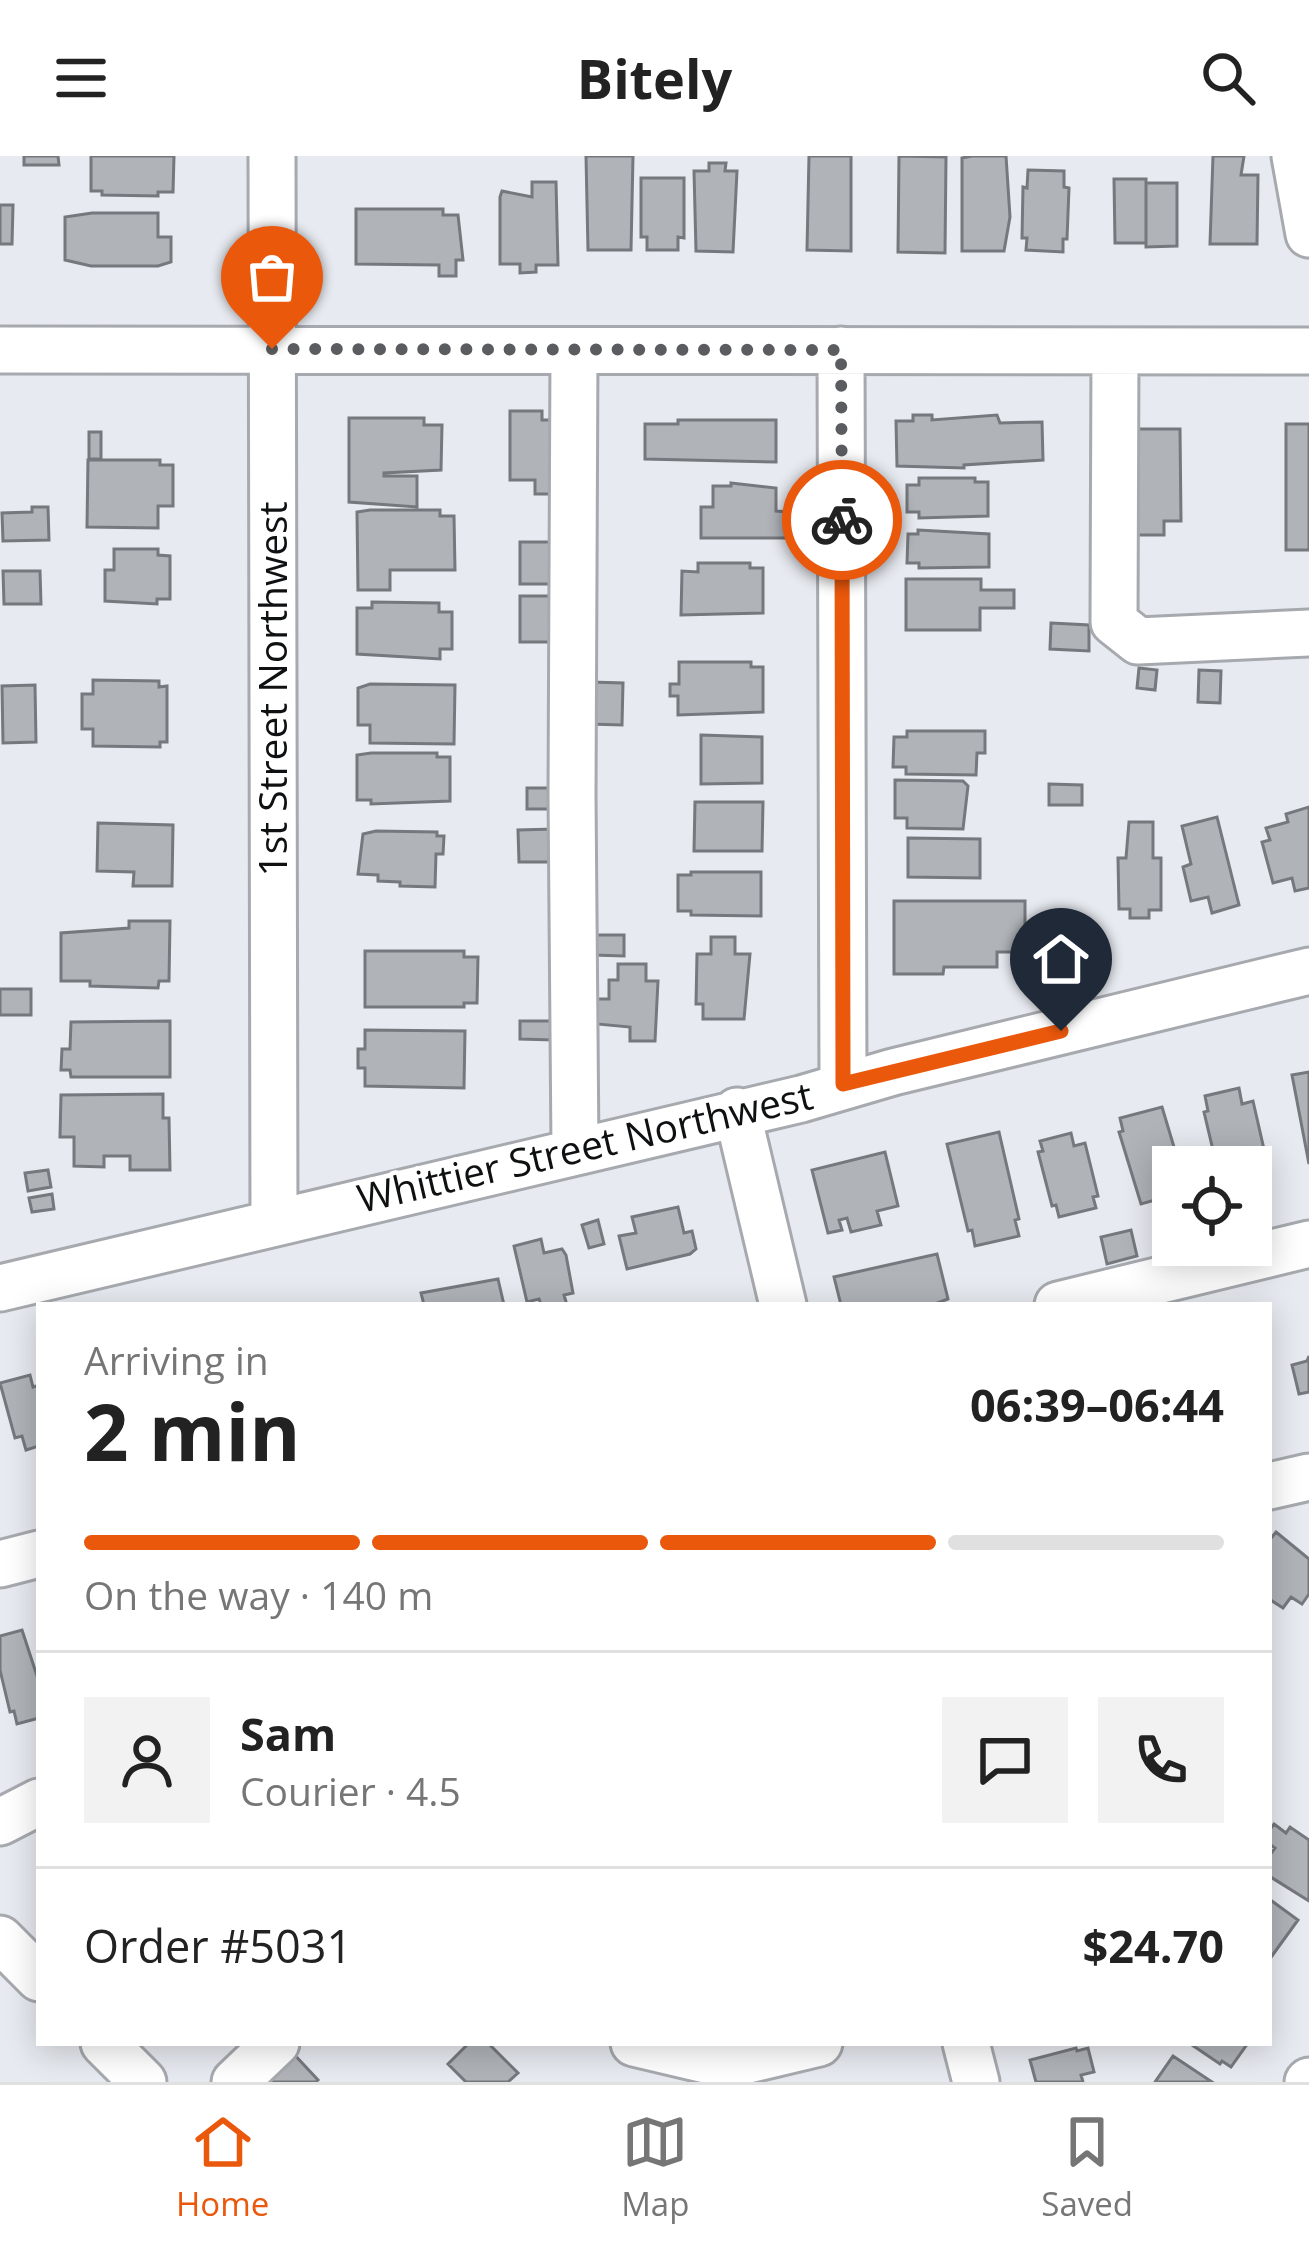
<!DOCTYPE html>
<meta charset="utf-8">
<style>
body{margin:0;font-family:"Open Sans",sans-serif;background:#f2f2f2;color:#222;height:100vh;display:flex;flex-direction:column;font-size:45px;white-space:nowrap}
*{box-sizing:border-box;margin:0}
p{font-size:39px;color:#767676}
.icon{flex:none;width:66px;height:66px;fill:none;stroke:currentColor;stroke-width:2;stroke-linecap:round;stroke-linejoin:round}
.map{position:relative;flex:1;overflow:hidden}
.drawer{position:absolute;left:36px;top:1146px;width:1236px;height:744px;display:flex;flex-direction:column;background:#fff;border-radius:0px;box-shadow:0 6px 30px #0003}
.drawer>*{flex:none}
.tools{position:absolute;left:1152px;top:990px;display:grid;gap:24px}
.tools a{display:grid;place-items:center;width:120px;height:120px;border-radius:0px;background:#fff;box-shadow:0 6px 30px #0003;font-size:60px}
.pin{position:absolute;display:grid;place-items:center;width:102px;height:102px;color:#fff;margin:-123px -51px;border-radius:50% 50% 50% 0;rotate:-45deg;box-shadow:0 0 12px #0007}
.pin .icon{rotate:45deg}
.courier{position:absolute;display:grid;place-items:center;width:120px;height:120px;margin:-60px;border:9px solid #ea580c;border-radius:50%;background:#fff;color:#222;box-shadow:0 3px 15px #0007}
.overview em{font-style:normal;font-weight:700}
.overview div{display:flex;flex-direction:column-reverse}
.overview{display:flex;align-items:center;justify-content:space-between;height:204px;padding:0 48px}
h1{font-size:78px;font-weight:700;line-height:90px}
.bar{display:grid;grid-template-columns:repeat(4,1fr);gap:18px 12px;align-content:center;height:144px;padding:0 48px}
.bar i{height:15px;border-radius:9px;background:#e0e0e0}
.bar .current{background:#ea580c}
.bar p{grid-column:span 4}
.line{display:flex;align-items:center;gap:30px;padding:0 48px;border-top:3px solid #e0e0e0}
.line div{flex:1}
.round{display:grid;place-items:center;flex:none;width:126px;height:126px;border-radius:0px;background:#f2f2f2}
header{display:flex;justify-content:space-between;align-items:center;height:156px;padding:0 48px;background:#fff;font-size:54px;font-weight:700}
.tab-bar{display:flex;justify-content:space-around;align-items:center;height:168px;border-top:3px solid #e0e0e0;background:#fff;font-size:33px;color:#767676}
.tab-bar a{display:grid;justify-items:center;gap:6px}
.tab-bar .current{color:#ea580c}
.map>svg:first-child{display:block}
.building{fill:#b0b4b9;stroke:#75787d;stroke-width:3}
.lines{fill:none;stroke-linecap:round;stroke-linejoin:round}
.minor-casing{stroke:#a6a9ae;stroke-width:51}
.minor{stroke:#fff;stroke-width:45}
.done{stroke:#5a5c5f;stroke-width:12;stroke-dasharray:0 21.6}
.route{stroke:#ea580c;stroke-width:15}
.labels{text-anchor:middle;stroke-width:9;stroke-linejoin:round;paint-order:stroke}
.street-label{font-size:39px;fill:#0e1011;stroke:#fff}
</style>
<header><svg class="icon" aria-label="menu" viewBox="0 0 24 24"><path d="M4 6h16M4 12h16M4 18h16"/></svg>Bitely<svg class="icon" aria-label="search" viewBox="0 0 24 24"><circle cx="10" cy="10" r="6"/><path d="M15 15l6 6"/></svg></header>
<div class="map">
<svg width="1309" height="1926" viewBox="0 0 1309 1926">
<rect width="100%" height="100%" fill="#e7eaf0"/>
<path class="building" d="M 24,0 L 58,0 L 59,9 L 24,9 Z
M 91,0 L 174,0 L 173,36 L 158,36 L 158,40 L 102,39 L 102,35 L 91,35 Z
M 586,0 L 633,0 L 631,94 L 588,94 Z
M 809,0 L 851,0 L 851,95 L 807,94 Z
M 899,0 L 946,1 L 945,97 L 898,96 Z
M 972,0 L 1006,0 L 1010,61 L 1004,95 L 962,95 L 962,2 Z
M 1213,0 L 1244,0 L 1241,19 L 1258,19 L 1257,88 L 1210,88 Z
M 709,7 L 726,7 L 725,15 L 737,15 L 733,96 L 696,95 L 694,15 L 709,15 Z
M 1028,14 L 1064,15 L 1064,31 L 1069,32 L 1067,83 L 1063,83 L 1063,96 L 1026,94 L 1027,82 L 1022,82 L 1023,31 L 1027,32 Z
M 641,22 L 684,22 L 684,82 L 678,81 L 678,94 L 647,94 L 647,81 L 641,81 Z
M 1114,23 L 1146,23 L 1146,87 L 1115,87 Z
M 532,26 L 556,26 L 558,109 L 536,109 L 536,116 L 520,117 L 520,108 L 500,108 L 500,41 L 502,35 L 532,41 Z
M 1146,27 L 1177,27 L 1177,90 L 1146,91 Z
M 0,49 L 13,49 L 12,88 L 0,88 Z
M 356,53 L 443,53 L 443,59 L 458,59 L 463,104 L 456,104 L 456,120 L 439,120 L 439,109 L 356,108 Z
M 92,57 L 158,57 L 158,81 L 171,81 L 171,106 L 158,110 L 91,110 L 65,104 L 65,61 Z
M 510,255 L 542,255 L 542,264 L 560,264 L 560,338 L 535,338 L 535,324 L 510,324 Z
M 913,259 L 932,259 L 932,264 L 997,259 L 1000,267 L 1042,266 L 1043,304 L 964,309 L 964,312 L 897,310 L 896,265 L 913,265 Z
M 349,262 L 424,262 L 424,269 L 442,269 L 441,314 L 384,317 L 384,320 L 417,320 L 417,351 L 349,346 Z
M 678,264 L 776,264 L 776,306 L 645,303 L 645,268 L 678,268 Z
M 1286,268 L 1309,268 L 1309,394 L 1286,394 Z
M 1133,273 L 1180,273 L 1181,365 L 1164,365 L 1164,379 L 1132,379 Z
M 89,276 L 101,276 L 101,303 L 89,303 Z
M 88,304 L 160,304 L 160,309 L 173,309 L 173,350 L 158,350 L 158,372 L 87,371 Z
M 919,322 L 975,322 L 975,326 L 988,326 L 988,360 L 919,362 L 919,356 L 907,356 L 907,329 L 919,329 Z
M 731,327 L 776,332 L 776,355 L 790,356 L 790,382 L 701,382 L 701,351 L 713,351 L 713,330 L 731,330 Z
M 32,351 L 48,351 L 49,384 L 3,385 L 2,357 L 32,356 Z
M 370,354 L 440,354 L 440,360 L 454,360 L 455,414 L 390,414 L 390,434 L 358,434 L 357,356 Z
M 918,374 L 989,378 L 989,411 L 919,412 L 919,407 L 907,407 L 908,378 L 918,378 Z
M 520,386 L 554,386 L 554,428 L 520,428 Z
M 114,393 L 158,393 L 158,399 L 170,400 L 170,443 L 157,443 L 157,448 L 105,445 L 105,414 L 114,414 Z
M 698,407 L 750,407 L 750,412 L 763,412 L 763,457 L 681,459 L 682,415 L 698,416 Z
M 3,415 L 40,415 L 41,448 L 4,448 Z
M 906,423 L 981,423 L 981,434 L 1014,434 L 1014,452 L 980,452 L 980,474 L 906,474 Z
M 520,440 L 555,440 L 555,486 L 520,486 Z
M 372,446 L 439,447 L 439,456 L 452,456 L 452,493 L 440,493 L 440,503 L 357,498 L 357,452 L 372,452 Z
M 1051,467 L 1089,469 L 1089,495 L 1050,493 Z
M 679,506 L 751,506 L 751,511 L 763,511 L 763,556 L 678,559 L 678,540 L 670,540 L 670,528 L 679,528 Z
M 1139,512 L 1157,514 L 1155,534 L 1137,532 Z
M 1199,514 L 1221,515 L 1220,547 L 1198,546 Z
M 93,524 L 159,525 L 159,531 L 167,530 L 167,586 L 160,586 L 160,591 L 93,590 L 93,573 L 82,573 L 82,538 L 93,538 Z
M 590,526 L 623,527 L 622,569 L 589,568 Z
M 370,528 L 455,529 L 454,588 L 370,587 L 370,569 L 358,569 L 358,532 Z
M 35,529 L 36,586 L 3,587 L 2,530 Z
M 907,575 L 985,575 L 985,597 L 977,597 L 976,619 L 906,618 L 906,611 L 893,611 L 894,581 L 907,581 Z
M 701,579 L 762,581 L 762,627 L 701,628 Z
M 371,597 L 437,597 L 437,601 L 450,601 L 450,645 L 371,648 L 371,644 L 357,644 L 357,599 Z
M 895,624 L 963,625 L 968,630 L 963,673 L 907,672 L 907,662 L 895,662 Z
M 1049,628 L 1082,629 L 1082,649 L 1049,649 Z
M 527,632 L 554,632 L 553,653 L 527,653 Z
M 695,646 L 763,646 L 762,695 L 694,695 Z
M 1309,651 L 1309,732 L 1295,735 L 1292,722 L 1273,727 L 1262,686 L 1270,684 L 1266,672 L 1288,666 L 1286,658 Z
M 1217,661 L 1239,749 L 1212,757 L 1208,741 L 1191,745 L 1183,711 L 1191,708 L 1182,670 Z
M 1129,666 L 1153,666 L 1153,702 L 1161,702 L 1161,754 L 1149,754 L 1149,762 L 1130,762 L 1130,753 L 1119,753 L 1118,702 L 1126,702 Z
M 98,667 L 173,669 L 172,730 L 133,730 L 134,716 L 97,715 Z
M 554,673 L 555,706 L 519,706 L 518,674 Z
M 376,675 L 437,676 L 437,680 L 444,680 L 443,698 L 436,698 L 435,731 L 400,730 L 400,726 L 378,725 L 378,719 L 358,718 L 363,678 Z
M 908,682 L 980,683 L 980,722 L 908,721 Z
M 691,716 L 761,716 L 761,760 L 691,759 L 691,755 L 678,755 L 678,719 L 691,719 Z
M 894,745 L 1025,745 L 1025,796 L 997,796 L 997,811 L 944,811 L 943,818 L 894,818 Z
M 129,765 L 170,765 L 169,825 L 159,825 L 158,832 L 90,830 L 90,825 L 61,825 L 61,777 L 129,772 Z
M 593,779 L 624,779 L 624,800 L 593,799 Z
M 711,781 L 735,781 L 735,798 L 750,798 L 744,863 L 703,863 L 703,848 L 696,848 L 697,798 L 711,798 Z
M 365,795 L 464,795 L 464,801 L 478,801 L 477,847 L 464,847 L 464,851 L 365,851 Z
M 618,808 L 646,808 L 646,825 L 658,825 L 655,885 L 630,885 L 630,871 L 597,868 L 597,843 L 609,843 L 609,824 L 618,824 Z
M 0,833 L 31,833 L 31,859 L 0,859 Z
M 170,865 L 170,921 L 71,921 L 70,914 L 61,914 L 62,893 L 70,893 L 71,866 Z
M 520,865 L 553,865 L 553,884 L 520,883 Z
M 365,874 L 465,875 L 464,932 L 365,930 L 365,912 L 358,912 L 358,893 L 365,893 Z
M 1309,916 L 1309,1008 L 1292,919 Z
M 1239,932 L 1242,948 L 1253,945 L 1268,1011 L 1251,1015 L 1251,1011 L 1217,1011 L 1204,956 L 1208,955 L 1205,940 Z
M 163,938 L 163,962 L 169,962 L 170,1014 L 130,1014 L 130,1000 L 104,1000 L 104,1011 L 74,1010 L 74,981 L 60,981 L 61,939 Z
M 1162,951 L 1180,1011 L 1173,1011 L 1173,1039 L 1141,1048 L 1119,976 L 1123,975 L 1120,962 Z
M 999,976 L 1019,1063 L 1015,1064 L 1019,1080 L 975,1090 L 972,1074 L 968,1075 L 947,988 Z
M 1071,977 L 1074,990 L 1085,987 L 1098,1040 L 1093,1041 L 1096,1052 L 1059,1061 L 1056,1049 L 1052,1050 L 1038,996 L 1043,995 L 1040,985 Z
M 885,996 L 898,1050 L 877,1055 L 881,1069 L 851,1076 L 847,1062 L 839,1064 L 842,1074 L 828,1077 L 812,1014 Z
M 48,1014 L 51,1031 L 28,1035 L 25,1017 Z
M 52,1038 L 54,1053 L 32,1056 L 29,1042 Z
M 678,1051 L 684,1077 L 692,1075 L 696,1093 L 690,1098 L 627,1113 L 619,1080 L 636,1077 L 632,1061 Z
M 598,1064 L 604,1088 L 589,1092 L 582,1069 Z
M 1131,1074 L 1137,1100 L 1107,1108 L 1101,1081 Z
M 541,1083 L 544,1097 L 562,1093 L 566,1099 L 573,1137 L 564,1139 L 567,1149 L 541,1149 L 539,1143 L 527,1146 L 514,1090 Z
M 937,1098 L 948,1143 L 932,1149 L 841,1149 L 834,1121 Z
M 498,1123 L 504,1149 L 424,1149 L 421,1137 Z
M 1309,1200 L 1309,1236 L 1299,1238 L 1292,1209 L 1307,1205 Z
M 30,1219 L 33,1231 L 39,1229 L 39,1290 L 26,1294 L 22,1280 L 15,1282 L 0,1227 Z
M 1276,1376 L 1309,1403 L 1309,1438 L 1302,1448 L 1291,1441 L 1283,1452 L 1269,1443 L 1269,1379 L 1272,1381 Z
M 22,1474 L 39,1526 L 39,1562 L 17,1568 L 14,1555 L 10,1556 L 0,1514 L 0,1480 Z
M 1274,1668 L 1286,1677 L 1290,1671 L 1309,1684 L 1309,1745 L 1269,1720 L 1269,1700 L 1275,1692 L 1269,1688 L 1269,1675 Z
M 1269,1743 L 1298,1764 L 1269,1804 Z
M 469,1887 L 488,1887 L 518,1917 L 508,1926 L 466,1926 L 448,1908 Z
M 1189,1887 L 1248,1887 L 1231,1911 L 1222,1905 L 1220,1908 Z
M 1076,1892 L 1077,1895 L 1088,1892 L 1094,1916 L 1081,1919 L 1083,1926 L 1036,1926 L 1030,1904 Z
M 291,1895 L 318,1924 L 316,1926 L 258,1926 Z
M 1173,1900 L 1212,1926 L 1155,1926 Z"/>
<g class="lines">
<defs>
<path id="minor" d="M 272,0 L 274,1066
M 1295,0 L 1309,78
M 0,194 L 1309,195
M 841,194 L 843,929
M 1115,195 L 1114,466 L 1138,485 L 1309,477
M 574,196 L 572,639 L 575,994
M 737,955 L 783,1149
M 0,1132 L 801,943 L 893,916 L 1309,815
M 1058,1149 L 1309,1088
M 1269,1330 L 1309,1321
M 0,1408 L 39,1398
M 0,1666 L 39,1646
M 0,1783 L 39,1822
M 104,1887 L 143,1926
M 634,1887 L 727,1909 L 819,1887
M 966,1887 L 976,1926
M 235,1926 L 276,1887
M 1308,1926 L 1309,1925"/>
</defs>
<use href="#minor" class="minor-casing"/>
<use href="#minor" class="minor"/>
</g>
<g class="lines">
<path class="done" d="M 272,193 L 841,194 L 842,364"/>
<path class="route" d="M 842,364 L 843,928 L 1061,875"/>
</g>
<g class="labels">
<g class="street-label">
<text transform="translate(273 533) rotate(-90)" y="14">1st Street Northwest</text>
<text transform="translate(585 991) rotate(-13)" y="14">Whittier Street Northwest</text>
</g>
</g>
</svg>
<div class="tools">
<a><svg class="icon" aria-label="locate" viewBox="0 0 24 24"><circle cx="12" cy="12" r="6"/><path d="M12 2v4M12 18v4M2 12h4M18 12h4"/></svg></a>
</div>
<div class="pin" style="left:272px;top:193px;background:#ea580c"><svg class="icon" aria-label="bag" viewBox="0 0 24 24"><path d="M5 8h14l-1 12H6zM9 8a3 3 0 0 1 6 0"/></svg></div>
<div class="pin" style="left:1061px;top:875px;background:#1f2937"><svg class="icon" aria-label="home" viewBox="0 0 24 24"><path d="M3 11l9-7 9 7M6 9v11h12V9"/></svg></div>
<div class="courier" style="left:842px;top:364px"><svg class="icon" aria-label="bike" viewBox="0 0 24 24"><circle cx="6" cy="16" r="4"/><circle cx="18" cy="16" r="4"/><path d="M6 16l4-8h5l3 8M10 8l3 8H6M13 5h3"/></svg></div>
<section class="drawer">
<div class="overview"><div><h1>2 min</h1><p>Arriving in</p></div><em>06:39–06:44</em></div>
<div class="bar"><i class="current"></i><i class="current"></i><i class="current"></i><i></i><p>On the way · 140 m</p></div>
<div class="line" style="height:216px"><a class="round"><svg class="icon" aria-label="person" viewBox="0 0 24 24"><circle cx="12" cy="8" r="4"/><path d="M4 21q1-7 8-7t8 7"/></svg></a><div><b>Sam</b><p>Courier · 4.5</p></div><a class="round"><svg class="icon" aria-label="chat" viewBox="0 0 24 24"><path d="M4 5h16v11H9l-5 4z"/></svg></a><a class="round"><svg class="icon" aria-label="phone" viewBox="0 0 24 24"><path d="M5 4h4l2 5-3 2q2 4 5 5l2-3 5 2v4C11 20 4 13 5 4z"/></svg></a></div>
<div class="line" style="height:156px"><div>Order #5031</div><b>$24.70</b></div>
</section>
</div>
<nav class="tab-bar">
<a class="current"><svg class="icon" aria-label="home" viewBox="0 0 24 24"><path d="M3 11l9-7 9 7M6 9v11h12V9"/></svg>Home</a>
<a><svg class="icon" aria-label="map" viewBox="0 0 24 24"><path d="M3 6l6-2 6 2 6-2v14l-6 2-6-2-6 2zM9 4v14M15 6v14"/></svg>Map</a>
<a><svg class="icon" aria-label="saved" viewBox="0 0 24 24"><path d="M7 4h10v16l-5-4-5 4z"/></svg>Saved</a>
</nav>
